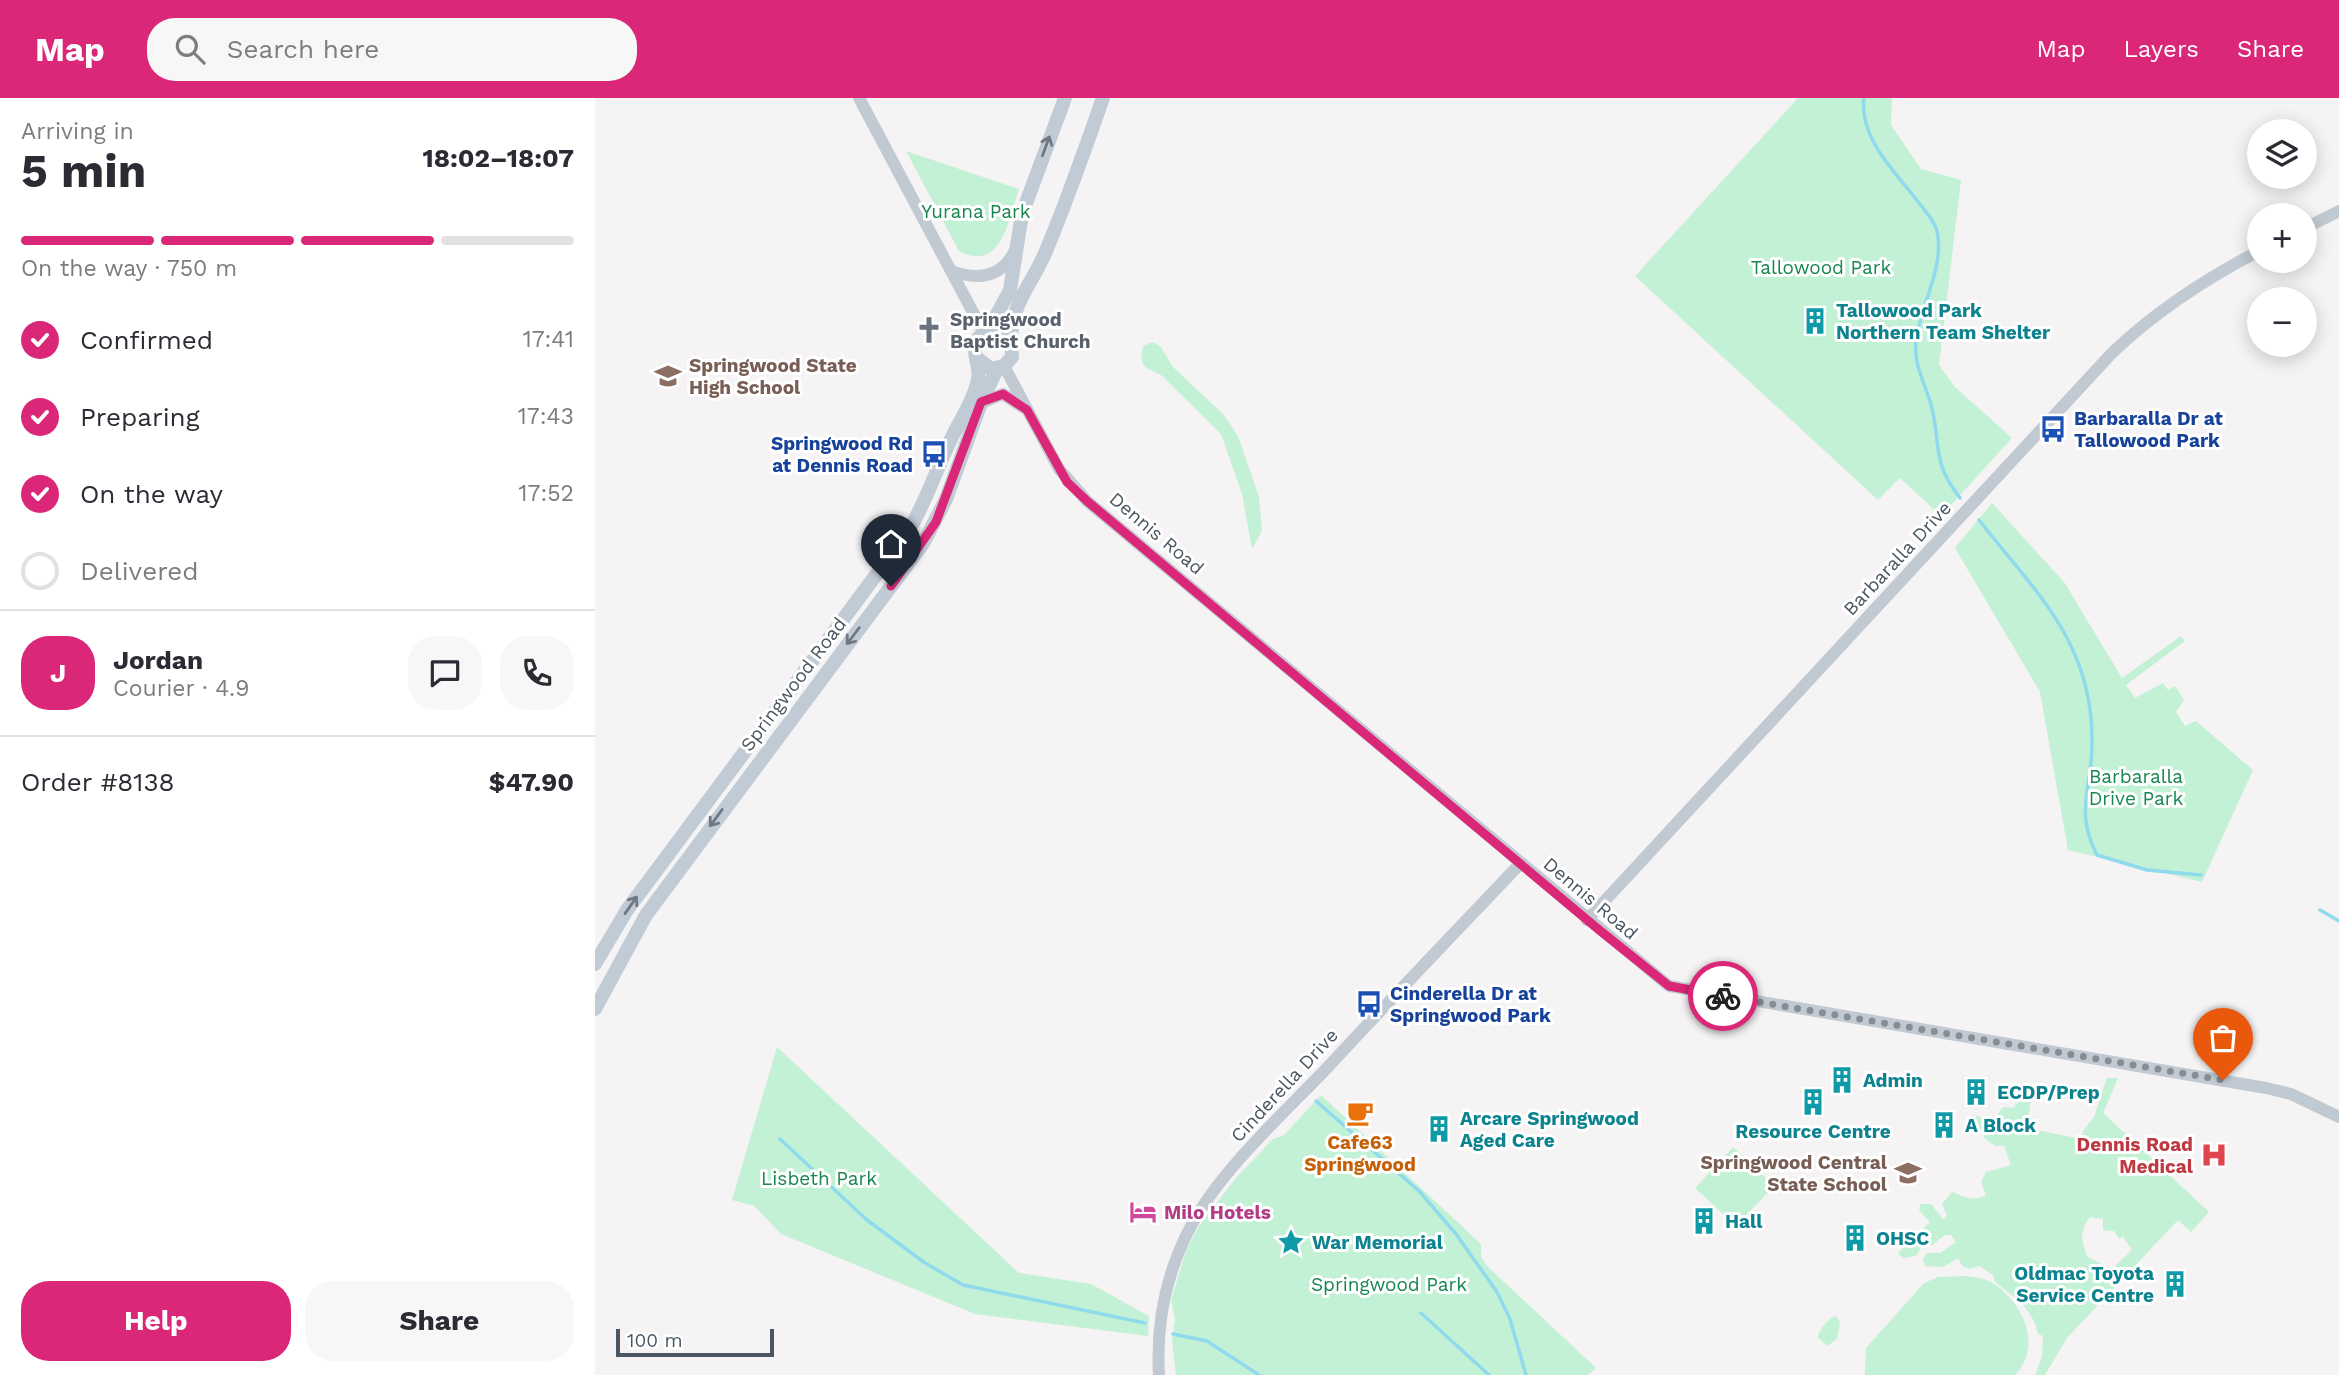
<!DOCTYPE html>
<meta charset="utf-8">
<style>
body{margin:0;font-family:"Work Sans",sans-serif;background:#f7f7f7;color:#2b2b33;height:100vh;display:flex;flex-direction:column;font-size:26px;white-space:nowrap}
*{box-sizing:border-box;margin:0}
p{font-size:23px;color:#7c7c81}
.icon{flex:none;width:38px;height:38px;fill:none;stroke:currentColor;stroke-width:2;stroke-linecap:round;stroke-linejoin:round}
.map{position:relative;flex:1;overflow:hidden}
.drawer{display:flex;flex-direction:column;background:#fff;width:595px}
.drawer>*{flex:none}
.tools{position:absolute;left:1652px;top:21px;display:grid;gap:14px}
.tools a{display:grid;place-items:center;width:70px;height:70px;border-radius:50%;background:#fff;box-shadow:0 4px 18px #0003;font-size:35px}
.scale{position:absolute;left:21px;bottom:18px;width:158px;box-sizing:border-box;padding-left:7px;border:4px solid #4a5661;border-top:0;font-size:19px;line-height:24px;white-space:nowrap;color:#4a5661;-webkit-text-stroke:5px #fff;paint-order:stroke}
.pin{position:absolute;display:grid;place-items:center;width:60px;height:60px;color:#fff;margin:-72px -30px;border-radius:50% 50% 50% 0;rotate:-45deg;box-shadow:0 0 7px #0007}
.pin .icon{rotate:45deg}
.courier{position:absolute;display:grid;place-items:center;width:70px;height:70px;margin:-35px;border:5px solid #db2777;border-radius:50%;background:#fff;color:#222;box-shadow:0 2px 9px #0007}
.overview em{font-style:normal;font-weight:700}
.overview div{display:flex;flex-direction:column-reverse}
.overview{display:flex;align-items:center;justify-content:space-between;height:119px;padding:0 21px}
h1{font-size:46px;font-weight:700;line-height:52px}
.bar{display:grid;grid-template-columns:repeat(4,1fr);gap:10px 7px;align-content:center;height:84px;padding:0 21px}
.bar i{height:9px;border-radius:5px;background:#e1e1e2}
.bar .active{background:#db2777}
.bar p{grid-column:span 4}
.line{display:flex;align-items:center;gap:18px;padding:0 21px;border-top:2px solid #e1e1e2}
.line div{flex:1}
.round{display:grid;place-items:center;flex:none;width:74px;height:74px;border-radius:28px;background:#f7f7f7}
ol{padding:0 21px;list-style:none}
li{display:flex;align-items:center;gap:21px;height:77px}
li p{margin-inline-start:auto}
li .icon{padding:7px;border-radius:50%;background:#db2777;color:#fff;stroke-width:4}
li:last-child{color:#7c7c81}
li i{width:38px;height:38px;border:4px solid #e1e1e2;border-radius:50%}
.action{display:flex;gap:14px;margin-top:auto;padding:14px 21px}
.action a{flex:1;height:80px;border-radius:28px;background:#db2777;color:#fff;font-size:28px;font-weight:700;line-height:80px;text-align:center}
.action a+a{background:#f7f7f7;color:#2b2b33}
header{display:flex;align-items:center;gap:42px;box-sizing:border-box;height:98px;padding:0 35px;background:#db2777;color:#fff}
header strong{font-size:33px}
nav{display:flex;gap:38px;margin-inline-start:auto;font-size:24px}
.search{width:490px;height:63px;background:#f7f7f7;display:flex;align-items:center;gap:18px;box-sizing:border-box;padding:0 24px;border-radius:28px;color:#7c7c81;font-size:26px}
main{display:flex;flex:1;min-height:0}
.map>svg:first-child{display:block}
.green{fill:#c3f1d5;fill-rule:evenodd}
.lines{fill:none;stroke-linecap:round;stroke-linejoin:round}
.stream{stroke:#90daee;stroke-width:3.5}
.tertiary{stroke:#c1cad2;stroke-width:12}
.secondary{stroke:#c1cbd6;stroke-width:14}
.oneway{stroke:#6e7984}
.done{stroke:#868d94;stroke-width:7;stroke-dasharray:0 12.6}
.route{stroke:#db2777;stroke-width:9}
.labels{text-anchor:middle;stroke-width:6;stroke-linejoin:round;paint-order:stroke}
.park-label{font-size:19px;fill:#17864f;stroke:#fff}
.culture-label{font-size:19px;font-weight:bold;fill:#0d838f;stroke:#fff;text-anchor:start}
.worship-label{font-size:19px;font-weight:bold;fill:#5b616d;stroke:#fff;text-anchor:start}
.education-label{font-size:19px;font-weight:bold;fill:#785e54;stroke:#fff;text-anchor:start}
.transit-label{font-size:19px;font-weight:bold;fill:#164399;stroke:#fff;text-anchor:start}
.street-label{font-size:19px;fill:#4a5661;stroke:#fff}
.food-label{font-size:19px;font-weight:bold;fill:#c56008;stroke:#fff}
.health-label{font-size:19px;font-weight:bold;fill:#be3a42;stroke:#fff;text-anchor:end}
.hotel-label{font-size:19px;font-weight:bold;fill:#b23c85;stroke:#fff;text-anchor:start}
</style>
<header>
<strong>Map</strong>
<div class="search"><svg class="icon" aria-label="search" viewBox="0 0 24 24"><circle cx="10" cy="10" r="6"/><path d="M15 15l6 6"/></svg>Search here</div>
<nav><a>Map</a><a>Layers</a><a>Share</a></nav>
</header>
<main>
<section class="drawer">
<div class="overview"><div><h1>5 min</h1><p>Arriving in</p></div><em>18:02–18:07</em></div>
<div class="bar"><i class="active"></i><i class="active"></i><i class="active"></i><i></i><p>On the way · 750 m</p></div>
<ol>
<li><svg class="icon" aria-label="check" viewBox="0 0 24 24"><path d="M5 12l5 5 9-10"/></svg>Confirmed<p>17:41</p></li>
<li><svg class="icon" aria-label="check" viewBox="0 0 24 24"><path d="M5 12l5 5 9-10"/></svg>Preparing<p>17:43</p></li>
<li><svg class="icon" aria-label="check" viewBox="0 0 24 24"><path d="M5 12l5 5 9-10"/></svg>On the way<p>17:52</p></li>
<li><i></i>Delivered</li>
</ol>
<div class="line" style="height:126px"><b class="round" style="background:#db2777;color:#fff">J</b><div><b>Jordan</b><p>Courier · 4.9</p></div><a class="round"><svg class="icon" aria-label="chat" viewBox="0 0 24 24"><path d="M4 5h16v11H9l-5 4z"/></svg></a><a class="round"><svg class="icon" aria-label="phone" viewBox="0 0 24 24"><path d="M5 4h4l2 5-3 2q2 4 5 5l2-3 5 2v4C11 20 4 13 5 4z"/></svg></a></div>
<div class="line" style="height:91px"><div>Order #8138</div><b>$47.90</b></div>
<div class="action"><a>Help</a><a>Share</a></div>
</section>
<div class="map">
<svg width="1744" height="1277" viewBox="0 0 1744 1277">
<rect width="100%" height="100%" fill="#f5f3f3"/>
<path class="green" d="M 1203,0 L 1297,0 L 1296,27 L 1326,71 L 1366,82 L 1344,267 L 1360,289 L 1417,340 L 1346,418 L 1305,380 L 1283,402 L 1040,178 Z
M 311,53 L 424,91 C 413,122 407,175 364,153 Z
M 558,244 L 566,249 L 578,269 L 629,317 L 643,338 L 664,399 L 667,433 L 657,451 L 647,396 L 626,336 L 566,277 L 550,269 L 546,261 L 548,248 Z
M 1397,405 L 1469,484 L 1527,580 L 1586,538 L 1590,543 L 1531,587 L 1540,600 L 1568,585 L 1573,592 L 1580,588 L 1589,602 L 1581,614 L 1590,628 L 1601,623 L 1658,672 L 1607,784 L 1473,752 L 1445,594 L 1360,450 Z
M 182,949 L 424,1175 L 496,1186 L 554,1218 L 553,1238 L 380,1216 L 186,1136 L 159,1108 L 137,1102 Z
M 1512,980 L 1523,980 L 1508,1015 L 1614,1114 L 1596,1134 L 1583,1122 L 1472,1240 L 1450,1277 L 1440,1277 L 1447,1259 L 1448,1238 L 1443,1236 C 1437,1209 1420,1200 1400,1184 L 1398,1177 L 1384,1168 L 1375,1171 L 1367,1168 L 1363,1160 L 1348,1169 L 1330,1168 L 1328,1161 L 1332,1155 L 1345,1155 L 1361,1144 L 1356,1137 L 1350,1137 L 1337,1147 L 1327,1148 L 1321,1158 L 1308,1160 L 1303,1155 L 1335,1124 L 1324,1112 L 1326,1106 L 1336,1106 L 1349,1122 L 1352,1117 L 1347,1106 L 1357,1094 C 1370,1099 1378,1104 1391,1097 L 1386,1084 L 1391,1074 L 1416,1067 L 1409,1048 L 1400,1048 L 1388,1039 L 1393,1032 L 1382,1034 L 1373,1031 L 1370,1024 L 1378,1017 L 1399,1022 L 1408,1009 L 1419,1010 L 1423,1003 L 1421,996 L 1426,988 L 1435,985 L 1437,992 L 1432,1030 L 1486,1041 L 1488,1033 L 1499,1019 ZM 1495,1119 L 1508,1121 L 1508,1132 L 1519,1133 L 1524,1141 L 1528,1139 L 1537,1152 L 1514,1174 L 1511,1168 L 1493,1159 C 1486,1143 1484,1134 1495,1119 Z
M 726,997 L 886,1146 L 886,1158 L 892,1168 L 1001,1270 L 993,1277 L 581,1277 L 577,1242 L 580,1221 L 576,1202 L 591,1153 L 604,1128 L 640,1081 L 678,1041 L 689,1037 Z
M 1138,1049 L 1179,1088 L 1141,1128 L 1100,1090 Z
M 1369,1178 C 1378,1179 1389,1180 1396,1184 C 1427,1203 1449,1247 1420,1277 L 1270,1277 L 1271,1250 L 1329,1185 L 1343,1179 Z
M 1241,1218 L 1245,1224 L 1242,1241 L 1232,1248 L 1223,1240 C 1223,1233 1233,1220 1241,1218 Z"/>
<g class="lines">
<path class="stream" d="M 1269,0 C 1264,39 1298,72 1321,101 C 1328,111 1339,121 1342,133 C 1350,169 1325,208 1321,243 C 1318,268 1331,286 1337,310 C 1346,350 1337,364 1365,400
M 1384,422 C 1441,495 1499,545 1497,647 C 1497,690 1479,713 1502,757 L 1552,772 L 1606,777
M 1725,812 L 1744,823
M 721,1003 L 824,1093 L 861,1136 L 902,1194 L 915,1221 L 931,1277
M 185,1041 L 272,1122 L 330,1165 L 368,1187 L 550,1225
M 826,1215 L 894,1277
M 578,1236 L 612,1243 L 664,1277"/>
<path class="tertiary" d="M 264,0 L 389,235
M 1710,130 L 1744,113
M 357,173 C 383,183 408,179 420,152
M 409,268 L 464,371 L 492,403 L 1074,888 L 1671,990 L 1696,996 L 1744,1019
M 386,305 L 408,296 L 429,310
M 992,822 L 1517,255 C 1561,213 1610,181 1664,153
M 564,1277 C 561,1224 571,1175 596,1128 C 625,1073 688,1016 731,971 C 795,902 860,834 925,766"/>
<path class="secondary" d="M 393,233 L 415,192 L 427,116 L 470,0
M 416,242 C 416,205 438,185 451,153 C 472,103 490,51 508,0
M 0,866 L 32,812 L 313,434 C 331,404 341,372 356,341 C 365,322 379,302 383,281 C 386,268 374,251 384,239 C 394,228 408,231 416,242 L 417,259 L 409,268 L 396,271 L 382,260
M 0,911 L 51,817 L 329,444 L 351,401 L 386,305 L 402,271"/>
</g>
<defs><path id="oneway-shaft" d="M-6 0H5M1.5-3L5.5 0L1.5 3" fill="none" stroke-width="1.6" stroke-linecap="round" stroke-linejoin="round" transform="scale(1.75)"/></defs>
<g class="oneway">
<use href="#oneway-shaft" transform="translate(451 48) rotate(-70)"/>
<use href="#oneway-shaft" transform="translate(258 538) rotate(127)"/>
<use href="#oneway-shaft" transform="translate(121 720) rotate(126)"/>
<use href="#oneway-shaft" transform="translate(36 807) rotate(-55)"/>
</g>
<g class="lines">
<path class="done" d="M 1128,898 L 1628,982"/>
<path class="route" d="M 296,488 L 341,424 L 386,304 L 408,296 L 432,312 L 472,384 L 492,403 L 1003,831 L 1074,888 L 1128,898"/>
</g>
<defs>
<symbol id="building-bare" viewBox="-9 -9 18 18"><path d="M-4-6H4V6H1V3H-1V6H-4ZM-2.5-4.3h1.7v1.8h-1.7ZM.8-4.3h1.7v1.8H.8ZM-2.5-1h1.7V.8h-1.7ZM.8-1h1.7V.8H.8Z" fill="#0f9aa8" stroke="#fff" stroke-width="2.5" paint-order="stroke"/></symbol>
<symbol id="church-bare" viewBox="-9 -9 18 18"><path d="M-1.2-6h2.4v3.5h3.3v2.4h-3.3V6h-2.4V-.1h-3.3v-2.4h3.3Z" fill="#6b7280" stroke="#fff" stroke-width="2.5" paint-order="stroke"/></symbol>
<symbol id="school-bare" viewBox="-9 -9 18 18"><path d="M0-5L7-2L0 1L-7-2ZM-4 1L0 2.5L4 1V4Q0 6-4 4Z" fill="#8d6e63" stroke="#fff" stroke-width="2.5" paint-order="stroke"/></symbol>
<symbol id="bus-bare" viewBox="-9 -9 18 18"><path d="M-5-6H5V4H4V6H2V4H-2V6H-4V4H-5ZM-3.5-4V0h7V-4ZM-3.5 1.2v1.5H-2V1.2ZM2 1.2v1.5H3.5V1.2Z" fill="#1a4fb4" stroke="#fff" stroke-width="2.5" paint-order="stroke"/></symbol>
<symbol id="cafe-bare" viewBox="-9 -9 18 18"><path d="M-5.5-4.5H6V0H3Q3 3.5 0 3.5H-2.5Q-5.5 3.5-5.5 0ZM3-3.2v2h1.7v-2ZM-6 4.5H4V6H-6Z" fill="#e8710a" stroke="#fff" stroke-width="2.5" paint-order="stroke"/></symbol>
<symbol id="hospital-bare" viewBox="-9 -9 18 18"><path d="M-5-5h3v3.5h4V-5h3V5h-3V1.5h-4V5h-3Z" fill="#e0444e" stroke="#fff" stroke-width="2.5" paint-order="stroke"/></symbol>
<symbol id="hotel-bare" viewBox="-9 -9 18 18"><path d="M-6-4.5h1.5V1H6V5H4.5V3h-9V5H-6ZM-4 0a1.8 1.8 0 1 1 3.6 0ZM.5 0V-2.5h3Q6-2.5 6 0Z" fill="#d1479c" stroke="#fff" stroke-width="2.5" paint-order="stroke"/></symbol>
<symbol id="sight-bare" viewBox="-9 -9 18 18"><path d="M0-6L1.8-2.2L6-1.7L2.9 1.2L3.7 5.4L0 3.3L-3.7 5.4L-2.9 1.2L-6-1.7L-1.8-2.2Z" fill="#0f9aa8" stroke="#fff" stroke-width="2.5" paint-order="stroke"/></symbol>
</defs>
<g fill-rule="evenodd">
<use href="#building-bare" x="1201" y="204" width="38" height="38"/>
<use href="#church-bare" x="315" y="213" width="38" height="38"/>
<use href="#school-bare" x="54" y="259" width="38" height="38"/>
<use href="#bus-bare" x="1439" y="312" width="38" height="38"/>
<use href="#bus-bare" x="320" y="337" width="38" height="38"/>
<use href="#bus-bare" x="755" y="887" width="38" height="38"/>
<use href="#building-bare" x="1228" y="963" width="38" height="38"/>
<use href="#building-bare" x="1362" y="975" width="38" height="38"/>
<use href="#building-bare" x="1199" y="985" width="38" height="38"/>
<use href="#cafe-bare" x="746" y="996" width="38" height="38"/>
<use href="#building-bare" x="1330" y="1008" width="38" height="38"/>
<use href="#building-bare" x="825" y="1012" width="38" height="38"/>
<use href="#hospital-bare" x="1600" y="1038" width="38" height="38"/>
<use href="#school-bare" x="1294" y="1056" width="38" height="38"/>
<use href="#hotel-bare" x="529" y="1095" width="38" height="38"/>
<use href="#building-bare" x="1090" y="1104" width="38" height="38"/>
<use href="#building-bare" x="1241" y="1121" width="38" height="38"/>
<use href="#sight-bare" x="677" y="1125" width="38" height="38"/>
<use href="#building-bare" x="1561" y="1167" width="38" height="38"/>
</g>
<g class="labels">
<g class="park-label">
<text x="381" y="120">Yurana Park</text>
<text x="1226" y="176">Tallowood Park</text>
<text x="1541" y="685">Barbaralla<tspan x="1541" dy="22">Drive Park</tspan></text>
<text x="224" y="1087">Lisbeth Park</text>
<text x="794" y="1193">Springwood Park</text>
</g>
<g class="culture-label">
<text x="1241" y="219">Tallowood Park<tspan x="1241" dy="22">Northern Team Shelter</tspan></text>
<text x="1268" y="989">Admin</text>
<text x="1402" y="1001">ECDP/Prep</text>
<text x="865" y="1027">Arcare Springwood<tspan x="865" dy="22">Aged Care</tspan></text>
<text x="1370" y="1034">A Block</text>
<text x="1218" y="1040" text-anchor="middle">Resource Centre</text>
<text x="1130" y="1130">Hall</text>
<text x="1281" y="1147">OHSC</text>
<text x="717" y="1151">War Memorial</text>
<text x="1559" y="1182" text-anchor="end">Oldmac Toyota<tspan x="1559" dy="22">Service Centre</tspan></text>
</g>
<g class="worship-label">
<text x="355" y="228">Springwood<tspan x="355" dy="22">Baptist Church</tspan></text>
</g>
<g class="education-label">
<text x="94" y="274">Springwood State<tspan x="94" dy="22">High School</tspan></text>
<text x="1292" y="1071" text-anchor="end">Springwood Central<tspan x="1292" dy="22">State School</tspan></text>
</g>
<g class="transit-label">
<text x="1479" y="327">Barbaralla Dr at<tspan x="1479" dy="22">Tallowood Park</tspan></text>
<text x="318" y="352" text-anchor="end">Springwood Rd<tspan x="318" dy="22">at Dennis Road</tspan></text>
<text x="795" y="902">Cinderella Dr at<tspan x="795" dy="22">Springwood Park</tspan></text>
</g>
<g class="street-label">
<text transform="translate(562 435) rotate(40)" y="7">Dennis Road</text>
<text transform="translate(1302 460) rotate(-47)" y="7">Barbaralla Drive</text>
<text transform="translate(198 586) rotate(-53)" y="7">Springwood Road</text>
<text transform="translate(996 800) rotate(40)" y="7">Dennis Road</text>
<text transform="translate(689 987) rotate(-47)" y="7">Cinderella Drive</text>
</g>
<g class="food-label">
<text x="765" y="1051">Cafe63<tspan x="765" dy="22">Springwood</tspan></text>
</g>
<g class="health-label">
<text x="1598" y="1053">Dennis Road<tspan x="1598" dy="22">Medical</tspan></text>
</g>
<g class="hotel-label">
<text x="569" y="1121">Milo Hotels</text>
</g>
</g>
</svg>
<div class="tools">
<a><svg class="icon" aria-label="layers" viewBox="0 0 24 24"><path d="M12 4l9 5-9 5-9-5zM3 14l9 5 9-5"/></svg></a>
<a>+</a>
<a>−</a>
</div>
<div class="scale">100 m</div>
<div class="pin" style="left:1628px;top:982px;background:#ea580c"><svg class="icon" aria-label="bag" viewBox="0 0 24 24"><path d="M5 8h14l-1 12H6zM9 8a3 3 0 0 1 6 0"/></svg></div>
<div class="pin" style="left:296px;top:488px;background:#1f2937"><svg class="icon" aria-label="home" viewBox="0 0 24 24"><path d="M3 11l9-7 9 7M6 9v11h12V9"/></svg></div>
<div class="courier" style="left:1128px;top:898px"><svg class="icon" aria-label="bike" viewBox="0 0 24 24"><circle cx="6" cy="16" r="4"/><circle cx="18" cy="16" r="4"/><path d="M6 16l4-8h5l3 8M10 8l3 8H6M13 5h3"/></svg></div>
</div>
</main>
